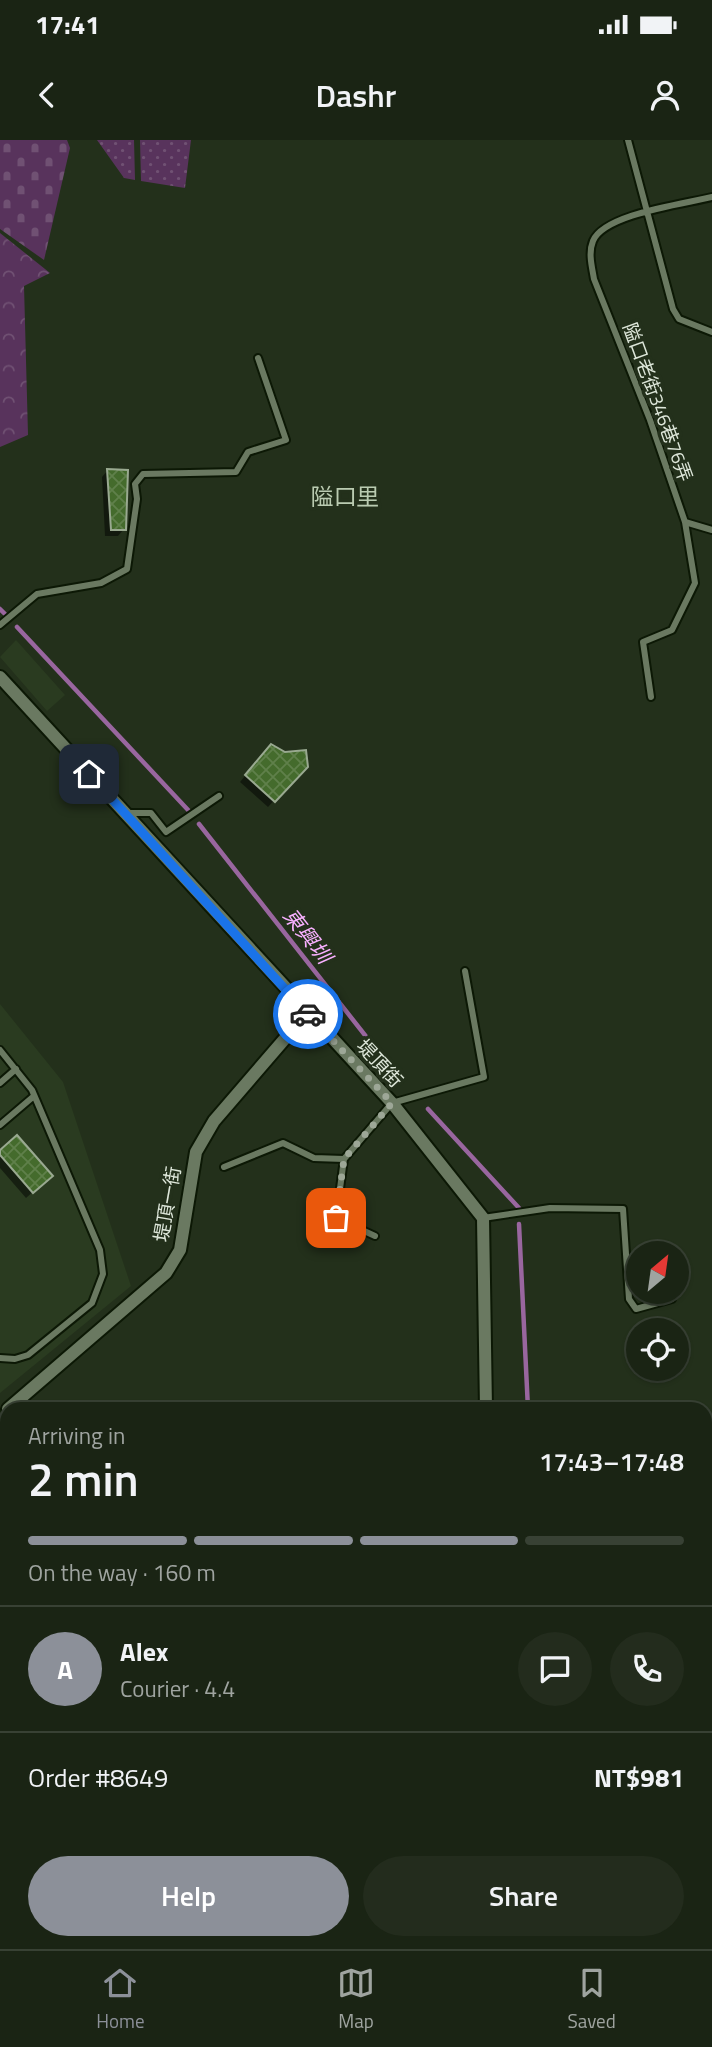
<!DOCTYPE html>
<meta charset="utf-8">
<style>
body{margin:0;font-family:"Titillium Web","Noto Sans TC",sans-serif;background:#232c1d;color:#f1f3f6;height:100vh;display:flex;flex-direction:column;font-size:26px;white-space:nowrap}
*{box-sizing:border-box;margin:0}
p{font-size:23px;color:#9fa4a0}
.icon{flex:none;width:38px;height:38px;fill:none;stroke:currentColor;stroke-width:2;stroke-linecap:round;stroke-linejoin:round}
.map{position:relative;flex:1;overflow:hidden}
.drawer{position:absolute;left:0px;top:1262px;width:712px;height:548px;display:flex;flex-direction:column;background:#1a2414;border-radius:21px 21px 0 0;box-shadow:0 2px 5px #0004,0 0 0 2px #384134}
.drawer>*{flex:none}
.needle{width:46px;rotate:29deg}
.fabs{position:absolute;left:626px;top:1101px;display:grid;gap:14px}
.fabs a{display:grid;place-items:center;width:63px;height:63px;border-radius:50%;background:#1a2414;box-shadow:0 2px 5px #0004,0 0 0 2px #384134;font-size:35px}
.pin{position:absolute;display:grid;place-items:center;width:60px;height:60px;color:#fff;margin:-30px;border-radius:14px;box-shadow:0 4px 10px #0006}
.courier{position:absolute;display:grid;place-items:center;width:70px;height:70px;margin:-35px;border:5px solid #1a73e8;border-radius:50%;background:#fff;color:#222;box-shadow:0 2px 9px #0007}
.overview em{font-style:normal;font-weight:600}
.overview div{display:flex;flex-direction:column-reverse}
.overview{display:flex;align-items:center;justify-content:space-between;height:119px;padding:0 28px}
h1{font-size:46px;font-weight:600;line-height:52px}
.bar{display:grid;grid-template-columns:repeat(4,1fr);gap:10px 7px;align-content:center;height:84px;padding:0 28px}
.bar i{height:9px;border-radius:5px;background:#384134}
.bar .on{background:#8c9099}
.bar p{grid-column:span 4}
.line{display:flex;align-items:center;gap:18px;padding:0 28px;border-top:2px solid #384134}
.line div{flex:1}
.round{display:grid;place-items:center;flex:none;width:74px;height:74px;border-radius:37px;background:#232c1d}
.cta{display:flex;gap:14px;margin-top:auto;padding:14px 28px}
.cta a{flex:1;height:80px;border-radius:42px;background:#8c9099;color:#fff;font-size:28px;font-weight:600;line-height:80px;text-align:center}
.cta a+a{background:#232c1d;color:#f1f3f6}
.status{display:flex;justify-content:space-between;align-items:center;height:49px;padding:0 35px;background:#1a2414;direction:ltr}
.status svg{height:19px;fill:currentColor}
header{display:flex;justify-content:space-between;align-items:center;height:91px;padding:0 28px;background:#1a2414;font-size:32px;font-weight:600}
.menu{display:flex;justify-content:space-around;align-items:center;height:98px;border-top:2px solid #384134;background:#1a2414;font-size:19px;color:#9fa4a0}
.menu a{display:grid;justify-items:center;gap:4px}
.menu .on{color:#8c9099}
.map>svg:first-child{display:block}
.built{fill:#2a3b20}
.forest{fill:url(#forest-crowns)}
.cemetery{fill:url(#cemetery-stones)}
.garden{fill:url(#garden-dots)}
.shadow{fill:#0007}
.lines{fill:none;stroke-linecap:round;stroke-linejoin:round}
.stream{stroke:#99669f;stroke-width:4.5}
.building{fill:url(#building-cross-hatch);stroke:#99a990;stroke-width:2}
.lane-casing{stroke:#0c1805;stroke-width:10}
.street-casing{stroke:#0c1805;stroke-width:16}
.lane{stroke:#6a7961;stroke-width:6}
.street{stroke:#6a7961;stroke-width:12}
.done{stroke:#9da797;stroke-width:7;stroke-dasharray:0 12.6}
.route{stroke:#1a73e8;stroke-width:9}
.labels{text-anchor:middle;stroke-width:7;stroke-linejoin:round;paint-order:stroke}
.street-label{font-size:19px;fill:#dee7da;stroke:#23301b}
.water-label{font-size:21px;font-style:italic;fill:#f8b0ff;stroke:#23301b}
.quarter-label{font-size:23px;fill:#bacbb1;stroke:#23301b}
</style>
<div class="status"><b>17:41</b><svg viewBox="0 0 49 12"><path d="M0 12V9h3v3zM5 12V6h3v6zM10 12V3h3v9zM15 12V0h3v12zM26 1h20v11H26zM47 4h2v5h-2z"/></svg></div>
<header><svg class="icon" aria-label="back" viewBox="0 0 24 24"><path d="M15 5l-7 7 7 7"/></svg>Dashr<svg class="icon" aria-label="person" viewBox="0 0 24 24"><circle cx="12" cy="8" r="4"/><path d="M4 21q1-7 8-7t8 7"/></svg></header>
<div class="map">
<svg width="712" height="1809" viewBox="0 0 712 1809">
<defs>
<pattern id="forest-crowns" width="20" height="18" patternUnits="userSpaceOnUse" patternTransform="scale(1.75)"><rect width="20" height="18" fill="#58335c"/><path d="M2 6a3 3 0 1 1 6 0M12 15a3 3 0 1 1 6 0" fill="none" stroke="#705173"/></pattern>
<pattern id="cemetery-stones" width="16" height="16" patternUnits="userSpaceOnUse" patternTransform="scale(1.75)"><rect width="16" height="16" fill="#58335c"/><path d="M2 7V4a2 2 0 0 1 4 0v3zM10 15v-3a2 2 0 0 1 4 0v3z" fill="#705173"/></pattern>
<pattern id="garden-dots" width="8" height="8" patternUnits="userSpaceOnUse" patternTransform="scale(1.75)"><rect width="8" height="8" fill="#58335c"/><path d="M2 2h.1M6 6h.1" fill="none" stroke="#705173" stroke-width="1.8" stroke-linecap="round"/></pattern>
<pattern id="building-cross-hatch" width="8" height="8" patternUnits="userSpaceOnUse" patternTransform="scale(1.75)"><rect width="8" height="8" fill="#446b2c"/><path d="M0 0l8 8M0 8l8-8" fill="none" stroke="#5f804a"/></pattern>
</defs>
<rect width="100%" height="100%" fill="#23301b"/>
<path class="built" d="M 16,500 L 65,555 L 47,571 L 0,517 Z
M 0,864 L 63,942 L 131,1146 L 0,1253 Z"/>
<path class="forest" d="M 0,93 L 50,133 L 24,146 L 28,295 L 0,307 Z"/>
<path class="cemetery" d="M 0,0 L 67,0 L 70,8 L 44,120 L 0,89 Z"/>
<path class="garden" d="M 97,0 L 134,0 L 135,40 L 124,38 Z
M 140,0 L 191,0 L 185,48 L 141,41 Z"/>
<path class="shadow" d="M 108,330 L 124,389 L 118,396 L 105,396 L 102,337 Z
M 265,612 L 306,626 L 268,667 L 240,642 Z
M 0,1012 L 44,1042 L 26,1058 L 0,1028 Z"/>
<g class="lines">
<path class="stream" d="M 0,469 L 5,474
M 17,487 L 189,671
M 199,684 L 390,927
M 428,969 L 519,1068
M 519,1084 L 528,1269
M 616,1802 L 617,1809"/>
</g>
<path class="building" d="M 107,329 L 128,330 L 126,390 L 111,390 Z
M 271,604 L 285,612 L 306,610 L 308,627 L 275,662 L 245,635 Z
M 17,995 L 53,1036 L 33,1053 L 0,1015 L 0,1010 Z"/>
<g class="lines">
<defs>
<path id="lane" d="M 628,0 L 673,169 L 679,179 L 712,192
M 685,382 L 712,390
M 0,485 L 37,454 L 101,443 L 127,429 L 137,359 L 135,344 L 143,334 L 236,332 L 248,312 L 286,300 L 258,218
M 651,557 L 643,502 L 672,490 L 695,443 L 685,382 L 650,280 L 594,139 C 592,127 588,113 593,101 C 604,74 684,64 712,57
M 126,673 L 151,673 L 166,692 L 219,656
M 0,910 L 32,950 L 100,1110 L 103,1134 L 92,1163 L 28,1215 L 15,1219 L 0,1218
M 0,943 L 16,929
M 0,985 L 34,956
M 344,1019 L 336,1078 L 375,1096
M 224,1027 L 283,1003 L 314,1018 L 344,1019 L 392,963 L 484,937 L 465,831
M 483,1078 L 550,1068 L 623,1069 L 629,1159 L 636,1169 L 672,1159
M 705,1420 L 712,1418"/>
<path id="street" d="M 0,537 L 392,963 L 483,1078 L 486,1269
M 8,1269 L 166,1133 L 180,1110 L 196,1012 L 214,981 L 307,873
M 0,1311 L 7,1321
M 308,1802 L 308,1809
M 584,1802 L 585,1809"/>
</defs>
<use href="#lane" class="lane-casing"/>
<use href="#street" class="street-casing"/>
<use href="#lane" class="lane"/>
<use href="#street" class="street"/>
</g>
<g class="lines">
<path class="done" d="M 308,874 L 392,963 L 344,1019 L 336,1078"/>
<path class="route" d="M 89,634 L 308,874"/>
</g>
<g class="labels">
<g class="street-label">
<text transform="translate(658 262) rotate(70)" y="7">隘口老街346巷76弄</text>
<text transform="translate(380 923) rotate(47)" y="7">堤頂街</text>
<text transform="translate(167 1064) rotate(-80)" y="7">堤頂一街</text>
</g>
<g class="water-label">
<text transform="translate(307 796) rotate(52)" y="7">東興圳</text>
</g>
<g class="quarter-label">
<text x="345" y="365">隘口里</text>
</g>
</g>
</svg>
<div class="fabs">
<a><svg class="needle" viewBox="-14 -14 28 28"><path d="M0-13l5 13h-10z" fill="#e53935"/><path d="M0 13l5-13h-10z" fill="#9fa4a0"/></svg></a>
<a><svg class="icon" aria-label="locate" viewBox="0 0 24 24"><circle cx="12" cy="12" r="6"/><path d="M12 2v4M12 18v4M2 12h4M18 12h4"/></svg></a>
</div>
<div class="pin" style="left:336px;top:1078px;background:#ea580c"><svg class="icon" aria-label="bag" viewBox="0 0 24 24"><path d="M5 8h14l-1 12H6zM9 8a3 3 0 0 1 6 0"/></svg></div>
<div class="pin" style="left:89px;top:634px;background:#1f2937"><svg class="icon" aria-label="home" viewBox="0 0 24 24"><path d="M3 11l9-7 9 7M6 9v11h12V9"/></svg></div>
<div class="courier" style="left:308px;top:874px"><svg class="icon" aria-label="car" viewBox="0 0 24 24"><path d="M5 17H2v-5l4-1 3-4h7l3 4 3 1v5h-3M9 17h6M6 11h13"/><circle cx="7" cy="17" r="2"/><circle cx="17" cy="17" r="2"/></svg></div>
<section class="drawer">
<div class="overview"><div><h1>2 min</h1><p>Arriving in</p></div><em>17:43–17:48</em></div>
<div class="bar"><i class="on"></i><i class="on"></i><i class="on"></i><i></i><p>On the way · 160 m</p></div>
<div class="line" style="height:126px"><b class="round" style="background:#8c9099;color:#fff">A</b><div><b>Alex</b><p>Courier · 4.4</p></div><a class="round"><svg class="icon" aria-label="chat" viewBox="0 0 24 24"><path d="M4 5h16v11H9l-5 4z"/></svg></a><a class="round"><svg class="icon" aria-label="phone" viewBox="0 0 24 24"><path d="M5 4h4l2 5-3 2q2 4 5 5l2-3 5 2v4C11 20 4 13 5 4z"/></svg></a></div>
<div class="line" style="height:91px"><div>Order #8649</div><b>NT$981</b></div>
<div class="cta"><a>Help</a><a>Share</a></div>
</section>
</div>
<nav class="menu">
<a class="on"><svg class="icon" aria-label="home" viewBox="0 0 24 24"><path d="M3 11l9-7 9 7M6 9v11h12V9"/></svg>Home</a>
<a><svg class="icon" aria-label="map" viewBox="0 0 24 24"><path d="M3 6l6-2 6 2 6-2v14l-6 2-6-2-6 2zM9 4v14M15 6v14"/></svg>Map</a>
<a><svg class="icon" aria-label="saved" viewBox="0 0 24 24"><path d="M7 4h10v16l-5-4-5 4z"/></svg>Saved</a>
</nav>
